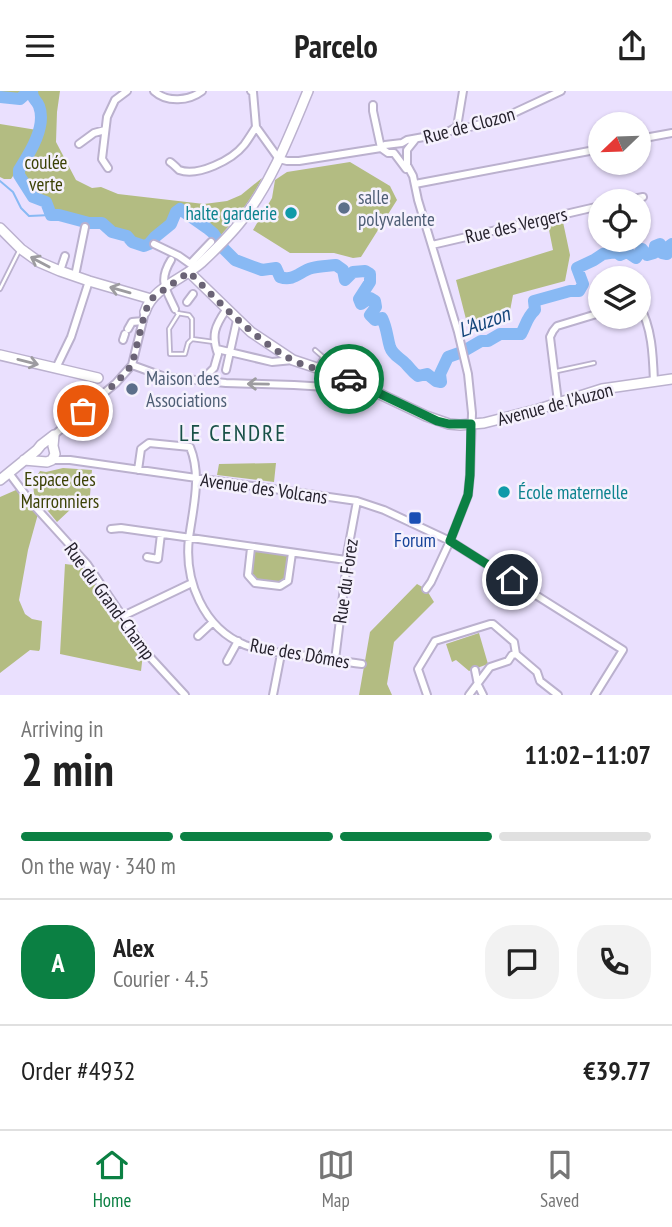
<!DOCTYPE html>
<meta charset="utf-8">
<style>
body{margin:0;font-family:"PT Sans Narrow",sans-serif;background:#f2f2f2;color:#222;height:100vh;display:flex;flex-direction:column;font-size:26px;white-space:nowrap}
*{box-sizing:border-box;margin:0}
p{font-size:23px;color:#767676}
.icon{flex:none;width:38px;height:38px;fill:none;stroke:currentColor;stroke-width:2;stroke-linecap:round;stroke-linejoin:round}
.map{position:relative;height:604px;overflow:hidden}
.drawer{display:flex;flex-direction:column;background:#fff;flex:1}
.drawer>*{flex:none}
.needle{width:46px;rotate:247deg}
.controls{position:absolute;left:588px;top:21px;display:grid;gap:14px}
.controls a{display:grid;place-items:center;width:63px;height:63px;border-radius:50%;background:#fff;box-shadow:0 2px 5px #0004;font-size:35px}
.pin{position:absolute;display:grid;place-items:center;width:60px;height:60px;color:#fff;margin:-30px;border:4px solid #fff;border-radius:50%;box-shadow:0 2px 7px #0007}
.courier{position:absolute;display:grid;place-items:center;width:70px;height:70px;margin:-35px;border:5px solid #0b8043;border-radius:50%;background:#fff;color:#222;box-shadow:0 2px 9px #0007}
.overview em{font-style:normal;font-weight:800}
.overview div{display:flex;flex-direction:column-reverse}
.overview{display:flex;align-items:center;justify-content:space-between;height:119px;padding:0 21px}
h1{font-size:46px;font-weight:800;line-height:52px}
.bar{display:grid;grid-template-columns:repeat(4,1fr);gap:10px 7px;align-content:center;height:84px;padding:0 21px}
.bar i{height:9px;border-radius:5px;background:#e0e0e0}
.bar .current{background:#0b8043}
.bar p{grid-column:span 4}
.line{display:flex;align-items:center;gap:18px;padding:0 21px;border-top:2px solid #e0e0e0}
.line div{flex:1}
.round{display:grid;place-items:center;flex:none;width:74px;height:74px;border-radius:28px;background:#f2f2f2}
header{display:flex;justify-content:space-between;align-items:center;height:91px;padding:0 21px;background:#fff;font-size:32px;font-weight:800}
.dock{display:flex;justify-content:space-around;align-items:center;height:98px;border-top:2px solid #e0e0e0;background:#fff;font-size:19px;color:#767676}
.dock a{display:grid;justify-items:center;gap:4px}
.dock .current{color:#0b8043}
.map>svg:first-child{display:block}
.green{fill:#b3bc82}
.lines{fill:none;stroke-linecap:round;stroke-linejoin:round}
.stream{stroke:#88b9f4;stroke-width:2}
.river{stroke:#88b9f4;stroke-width:12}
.lane-casing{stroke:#bbb1ce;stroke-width:6}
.street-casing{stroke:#bbb1ce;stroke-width:10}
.secondary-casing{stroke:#bbb1ce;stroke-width:12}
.lane{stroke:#fff;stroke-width:2.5}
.street{stroke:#fff;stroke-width:6}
.secondary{stroke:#fff;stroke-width:9}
.oneway{stroke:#9d9ca0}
.done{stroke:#6b6476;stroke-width:7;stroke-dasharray:0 12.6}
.route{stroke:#0b8043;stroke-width:9}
.service-dot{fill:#5c6f8a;stroke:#f5f1fd;stroke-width:2.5}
.culture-dot{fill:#0f9aa8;stroke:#f5f1fd;stroke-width:2.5}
.transit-dot{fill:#1a4fb4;stroke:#f5f1fd;stroke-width:2.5}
.labels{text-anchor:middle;stroke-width:5;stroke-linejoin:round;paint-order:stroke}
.street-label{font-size:19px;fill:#26222d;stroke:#f5f1fd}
.park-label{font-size:19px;fill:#3b4104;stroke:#f5f1fd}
.service-label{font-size:19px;fill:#4e5e75;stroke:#f5f1fd;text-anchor:start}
.culture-label{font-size:19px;fill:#0d838f;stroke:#f5f1fd;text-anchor:end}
.transit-label{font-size:19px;fill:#164399;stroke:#f5f1fd}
.water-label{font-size:21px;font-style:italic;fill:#14457a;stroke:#f5f1fd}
.quarter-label{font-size:23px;letter-spacing:2px;fill:#185047;stroke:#f5f1fd}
</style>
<header><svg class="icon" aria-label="menu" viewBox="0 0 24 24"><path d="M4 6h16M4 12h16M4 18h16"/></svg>Parcelo<svg class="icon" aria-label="share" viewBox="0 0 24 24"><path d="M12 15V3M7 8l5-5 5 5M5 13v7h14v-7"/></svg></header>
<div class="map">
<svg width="672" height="604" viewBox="0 0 672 604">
<rect width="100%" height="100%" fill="#eae0fe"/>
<path class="green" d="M 0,0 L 60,0 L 57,21 L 56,51 L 76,89 L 92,97 L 101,96 L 118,103 L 204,113 L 227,110 L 241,104 L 262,87 C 251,109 237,127 220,145 L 191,122 L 180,118 L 176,121 L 171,133 L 155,146 L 149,153 L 144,155 L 132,151 L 127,145 L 112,141 L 102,132 L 86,131 L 59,124 L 51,124 L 46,111 L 33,106 L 19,84 L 19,79 C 29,63 47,35 39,15 C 36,8 32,8 31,0 L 29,0 L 20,8 L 0,6 Z
M 0,33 L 37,39 L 33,55 L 11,88 L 4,88 L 0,86 Z
M 350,71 L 390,95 L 397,109 L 361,166 L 353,167 L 334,162 L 290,162 L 253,139 L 272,107 L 275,89 L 287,81 Z
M 563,131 L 570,164 L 565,190 L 513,204 L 509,225 L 468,236 L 456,189 L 553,159 L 548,134 Z
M 276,372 L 274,391 L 217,384 L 219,373 Z
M 63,377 L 92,379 L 89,417 L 72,417 L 57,431 L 34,403 L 33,391 L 40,380 L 46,381 Z
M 16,399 L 38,423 L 28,459 L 19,509 L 25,523 L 32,528 L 42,530 L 40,558 L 39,560 L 30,559 L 0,582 L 0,406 Z
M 251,457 L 292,462 L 288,490 L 280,495 L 255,492 L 248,484 Z
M 65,473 L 81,475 L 84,478 L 83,490 L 93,491 L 143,563 L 141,580 L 60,563 Z
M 417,493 L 426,498 L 434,511 L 394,551 L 387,593 L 392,604 L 359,604 L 370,541 Z
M 479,542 L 488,573 L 469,580 L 456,569 L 452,571 L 446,553 Z"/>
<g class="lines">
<path class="stream" d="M 0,90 L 13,101 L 21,117 L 29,125 L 51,124"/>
<path class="river" d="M 0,6 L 20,8 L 29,0 L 32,0 C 32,9 36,8 39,15 C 47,36 29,63 19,79 L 19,84 L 33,106 L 46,111 L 51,124 L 59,124 L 89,132 L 102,132 L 112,141 L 127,145 L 132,151 L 144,155 L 149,153 L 155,146 L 171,133 L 176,121 L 180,118 L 207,137 L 213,142 L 224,158 L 235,169 L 262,179 L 276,177 L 280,186 C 294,191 300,180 312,177 C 320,175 328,175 336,174 L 343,179 L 345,189 L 353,181 L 365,180 L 370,183 L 370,191 L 359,208 L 361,213 L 370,207 L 375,210 L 376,216 L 370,224 L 375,229 L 382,227 C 387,237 387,246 390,256 C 393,265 401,267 406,273 C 411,278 412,281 418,285 L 427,283 L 436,290 L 441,291 L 440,283 L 448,266 L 462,261 L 481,250 L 488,250 L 500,243 L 521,243 C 526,234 527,226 535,219 L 534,210 L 570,200 L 579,200 L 583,193 L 577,177 L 594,169 L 603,163 L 616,161 L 620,164 L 627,161 L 636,167 L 642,158 L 647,164 L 654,162 L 655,155 L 660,153 L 662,162 L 667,163 L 668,156 L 672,153"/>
<defs>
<path id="lane" d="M 0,198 L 19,160
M 175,218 L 177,222 L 189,224 L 192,228 L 192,248 L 214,251
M 179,222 L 169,238 L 170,263 L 185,263 L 188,252 L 192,248
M 315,259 L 323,266 L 318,275
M 557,280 L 594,272"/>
<path id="street" d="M 154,0 C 167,12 189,10 202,0
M 251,0 L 253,1 L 256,36 L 279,68 L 287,70 L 299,70 L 381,57 L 385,54 L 402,52 L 407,49 L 446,42 L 457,36 L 466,37 L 503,27 L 561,0
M 373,14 L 373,20 L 381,57
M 457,36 L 463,0
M 639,48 L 672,42
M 415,49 L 407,59 L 407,74 L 413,85 L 418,109 L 458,241 L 468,283 L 472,322 L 470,384 L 468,404 L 450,450 L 431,491 L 426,498
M 79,53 L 94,42 L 105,39
M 381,57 L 388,62 L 394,62 L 406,78
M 170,71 C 172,72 178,78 179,79 C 198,86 232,69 244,54 C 248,49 252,42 256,36
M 108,77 L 102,68 L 107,26 L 115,9 L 127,0
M 415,93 L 600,58
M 623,110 L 643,106
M 154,153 L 179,165 L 196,177
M 432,154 L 600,115
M 171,169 C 158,190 166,198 175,218
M 191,172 L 211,151
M 60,180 L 65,165
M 75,185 L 85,136
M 187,211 L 193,203
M 639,214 C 652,236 653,264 654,291
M 128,238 L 132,231 L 143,230
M 123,249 L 125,243
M 217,258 L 272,271 L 293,269
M 132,274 L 165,286 L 226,292 L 294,294 L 327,296 L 341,293 L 344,286
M 56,277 L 71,246 L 89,190
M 226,279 L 237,229
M 201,290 L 214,277 L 218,263 C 211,244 215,235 226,219
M 558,311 L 550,246 L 553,240 L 557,235 L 600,222
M 54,344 L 116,292 L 132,274 L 145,221
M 52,369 L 70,369 L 357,410 L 384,419 L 450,450 L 623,559 L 595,604
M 138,379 L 141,358 L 149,352 L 190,356 C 202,385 193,417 189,447 C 184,489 203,537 245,554 C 261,560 276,562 293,563 C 316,566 339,570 362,573
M 9,382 L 30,410 L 87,473 L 150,566 L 185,604
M 111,438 L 121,437 L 346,469
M 251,457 L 248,484 L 255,492 L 280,495 L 288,490 L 292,462
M 147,466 L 158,468 L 161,443
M 123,525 L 192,492
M 198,545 L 213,531
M 335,569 L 346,480 L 346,469 L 357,410
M 227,570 L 238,550
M 475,579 L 478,594 L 483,604
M 273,604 L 281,563
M 427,604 L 418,578 L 435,550 L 490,533 L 493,533 L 514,551 L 516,563 L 537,581 L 540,590 L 558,604
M 469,604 L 490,576 L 508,570 L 512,564 L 516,563"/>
<path id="secondary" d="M 0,137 L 21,158 L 39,171 L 60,180 L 89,190 L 151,208
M 189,181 L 251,241 L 293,269 L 344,286 L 426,325 L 449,333 L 460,334 L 484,332 L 539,318 L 602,298 L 672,288
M 145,221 C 152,197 183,188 201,172 C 216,158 233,142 245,125 C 273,88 290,43 308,0
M 0,264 L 98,287
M 24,369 L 47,371 L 52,369 L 55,363 L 53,355 L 54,344
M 0,389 L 37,359 L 41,354 L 54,344"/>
</defs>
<use href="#lane" class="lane-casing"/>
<use href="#street" class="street-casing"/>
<use href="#secondary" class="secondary-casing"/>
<use href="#lane" class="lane"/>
<use href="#street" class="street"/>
<use href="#secondary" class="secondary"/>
</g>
<defs><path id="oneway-shaft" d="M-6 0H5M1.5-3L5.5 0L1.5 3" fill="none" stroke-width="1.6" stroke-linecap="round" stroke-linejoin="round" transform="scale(1.75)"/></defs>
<g class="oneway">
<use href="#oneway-shaft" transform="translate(40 171) rotate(-152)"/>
<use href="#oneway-shaft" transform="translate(120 199) rotate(-164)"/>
<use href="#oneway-shaft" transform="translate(28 271) rotate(14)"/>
<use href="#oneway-shaft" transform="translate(258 293) rotate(-179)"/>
</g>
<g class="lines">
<path class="done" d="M 83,320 L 116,292 L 132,274 L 145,221 L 151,208 L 189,181 C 221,213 252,246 292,269 C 310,278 330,280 349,288"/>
<path class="route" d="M 349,288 L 437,330 L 449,333 L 471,333 L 470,384 L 468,404 L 450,450 L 512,489"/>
</g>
<g class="service-dot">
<circle cx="344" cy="117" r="7"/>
<circle cx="132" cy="298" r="7"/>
</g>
<g class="culture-dot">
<circle cx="291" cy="122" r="7"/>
<circle cx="504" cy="401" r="7"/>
</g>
<rect class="transit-dot" x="408" y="420" width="14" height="14" rx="3.5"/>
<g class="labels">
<g class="street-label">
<text transform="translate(469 34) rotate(-15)" y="7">Rue de Clozon</text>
<text transform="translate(516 134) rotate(-13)" y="7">Rue des Vergers</text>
<text transform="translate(555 313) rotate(-15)" y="7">Avenue de l'Auzon</text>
<text transform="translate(264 397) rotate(8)" y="7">Avenue des Volcans</text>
<text transform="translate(345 490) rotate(-82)" y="7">Rue du Forez</text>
<text transform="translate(110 510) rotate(54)" y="7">Rue du Grand-Champ</text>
<text transform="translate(300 562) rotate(10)" y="7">Rue des Dômes</text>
</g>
<g class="park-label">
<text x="46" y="78">coulée<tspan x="46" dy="22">verte</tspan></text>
<text x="60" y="395">Espace des<tspan x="60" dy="22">Marronniers</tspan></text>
</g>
<g class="service-label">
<text x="358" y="113">salle<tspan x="358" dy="22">polyvalente</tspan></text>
<text x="146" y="294">Maison des<tspan x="146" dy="22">Associations</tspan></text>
</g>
<g class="culture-label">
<text x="277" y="129">halte garderie</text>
<text x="518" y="408" text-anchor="start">École maternelle</text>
</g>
<g class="transit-label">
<text x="415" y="456">Forum</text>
</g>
<g class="water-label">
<text transform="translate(484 231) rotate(-20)" y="7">L'Auzon</text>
</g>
<g class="quarter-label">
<text x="233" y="350">LE CENDRE</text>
</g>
</g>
</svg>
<div class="controls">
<a><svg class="needle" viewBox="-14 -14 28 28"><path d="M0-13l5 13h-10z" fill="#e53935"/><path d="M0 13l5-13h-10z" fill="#767676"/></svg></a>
<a><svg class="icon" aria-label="locate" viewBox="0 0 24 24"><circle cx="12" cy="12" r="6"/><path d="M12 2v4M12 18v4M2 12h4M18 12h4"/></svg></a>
<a><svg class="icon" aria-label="layers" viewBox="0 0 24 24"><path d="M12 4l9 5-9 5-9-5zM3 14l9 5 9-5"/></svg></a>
</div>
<div class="pin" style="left:83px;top:320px;background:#ea580c"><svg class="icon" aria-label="bag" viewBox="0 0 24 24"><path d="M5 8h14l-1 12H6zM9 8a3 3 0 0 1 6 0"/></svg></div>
<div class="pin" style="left:512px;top:489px;background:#1f2937"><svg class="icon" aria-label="home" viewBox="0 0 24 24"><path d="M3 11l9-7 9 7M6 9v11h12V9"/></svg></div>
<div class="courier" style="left:349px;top:288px"><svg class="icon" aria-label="car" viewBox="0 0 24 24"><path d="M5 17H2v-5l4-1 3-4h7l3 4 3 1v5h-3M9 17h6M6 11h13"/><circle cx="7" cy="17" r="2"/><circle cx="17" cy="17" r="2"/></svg></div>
</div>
<section class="drawer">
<div class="overview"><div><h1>2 min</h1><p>Arriving in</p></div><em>11:02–11:07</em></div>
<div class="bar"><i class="current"></i><i class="current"></i><i class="current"></i><i></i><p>On the way · 340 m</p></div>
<div class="line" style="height:126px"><b class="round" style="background:#0b8043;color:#fff">A</b><div><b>Alex</b><p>Courier · 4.5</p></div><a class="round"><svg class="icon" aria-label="chat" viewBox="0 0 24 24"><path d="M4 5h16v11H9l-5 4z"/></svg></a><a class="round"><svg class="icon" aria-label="phone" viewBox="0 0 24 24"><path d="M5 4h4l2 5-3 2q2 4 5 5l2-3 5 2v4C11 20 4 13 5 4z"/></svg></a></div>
<div class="line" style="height:91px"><div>Order #4932</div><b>€39.77</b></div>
</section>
<nav class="dock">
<a class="current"><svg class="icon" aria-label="home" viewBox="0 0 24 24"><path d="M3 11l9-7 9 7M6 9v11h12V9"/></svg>Home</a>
<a><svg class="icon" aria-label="map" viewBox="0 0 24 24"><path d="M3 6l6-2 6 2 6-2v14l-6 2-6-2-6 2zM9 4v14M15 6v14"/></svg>Map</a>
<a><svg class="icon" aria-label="saved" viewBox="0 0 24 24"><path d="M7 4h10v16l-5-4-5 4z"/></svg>Saved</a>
</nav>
